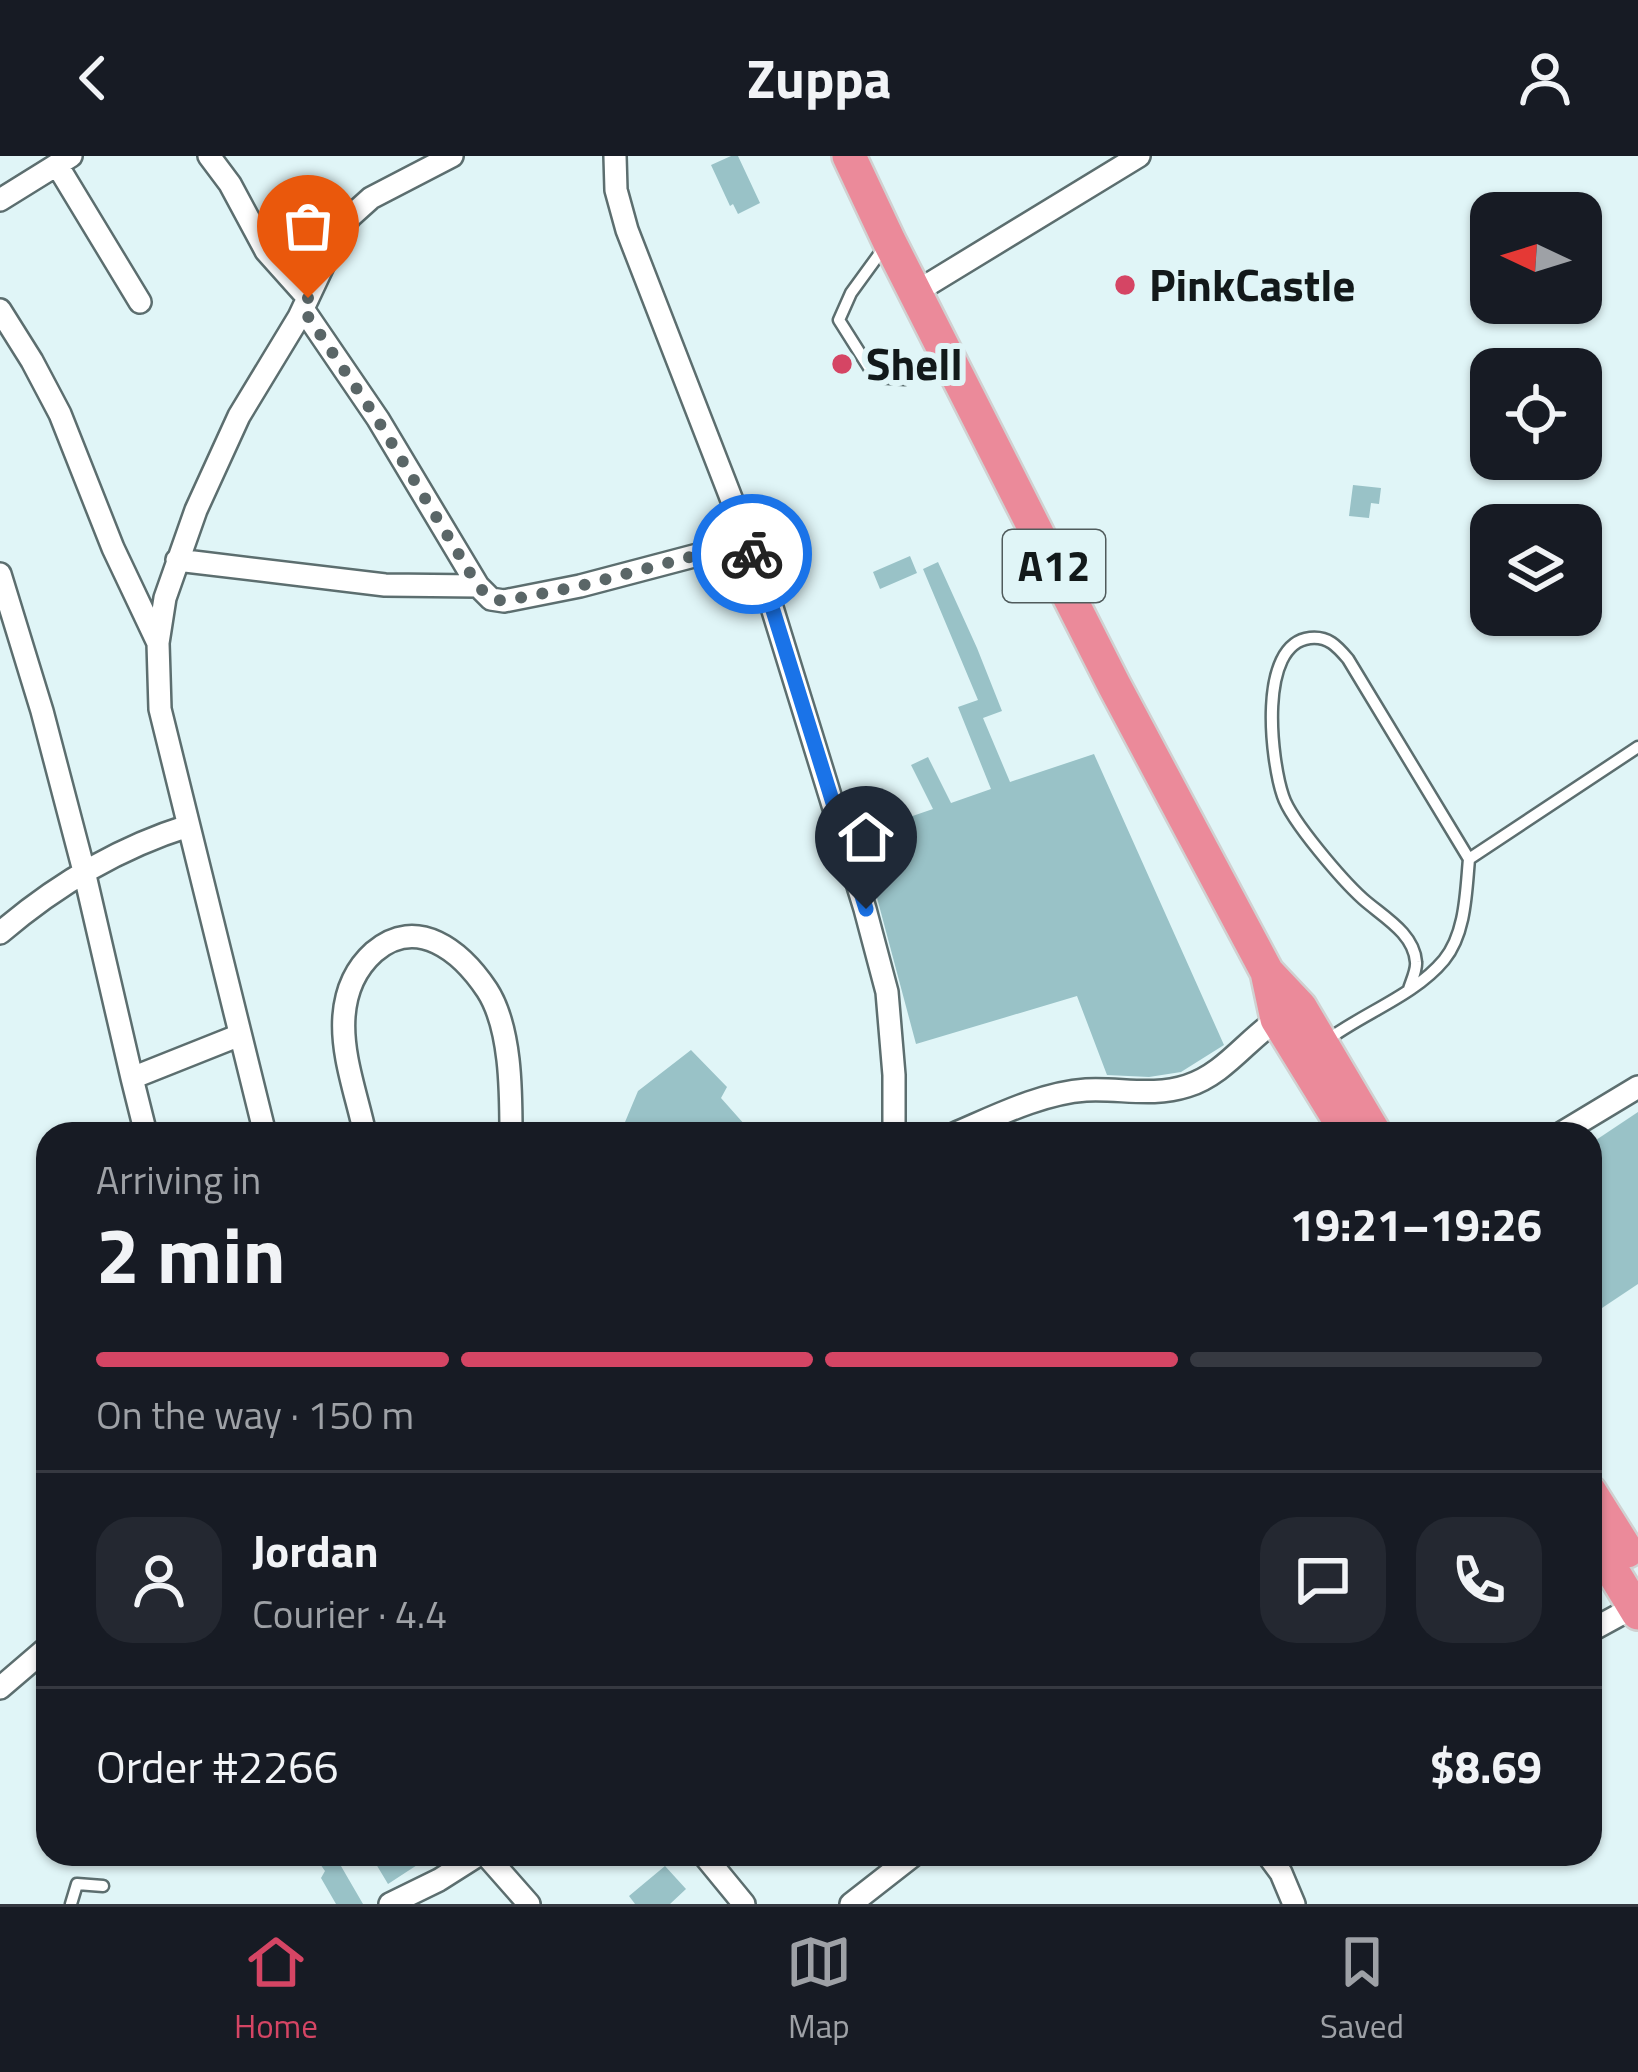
<!DOCTYPE html>
<meta charset="utf-8">
<style>
body{margin:0;font-family:"Titillium Web",sans-serif;background:#242831;color:#f1f3f6;height:100vh;display:flex;flex-direction:column;font-size:45px;white-space:nowrap}
*{box-sizing:border-box;margin:0}
p{font-size:39px;color:#9ea1a6}
.icon{flex:none;width:66px;height:66px;fill:none;stroke:currentColor;stroke-width:2;stroke-linecap:round;stroke-linejoin:round}
.map{position:relative;flex:1;overflow:hidden}
.sheet{position:absolute;left:36px;top:966px;width:1566px;height:744px;display:flex;flex-direction:column;background:#171b24;border-radius:36px;box-shadow:0 3px 9px #0004}
.sheet>*{flex:none}
.needle{width:78px;rotate:274deg}
.tools{position:absolute;left:1470px;top:36px;display:grid;gap:24px}
.tools a{display:grid;place-items:center;width:132px;height:132px;border-radius:24px;background:#171b24;box-shadow:0 3px 9px #0004;font-size:60px}
.pin{position:absolute;display:grid;place-items:center;width:102px;height:102px;color:#fff;margin:-123px -51px;border-radius:50% 50% 50% 0;rotate:-45deg;box-shadow:0 0 12px #0007}
.pin .icon{rotate:45deg}
.courier{position:absolute;display:grid;place-items:center;width:120px;height:120px;margin:-60px;border:9px solid #1a73e8;border-radius:50%;background:#fff;color:#222;box-shadow:0 3px 15px #0007}
.head em{font-style:normal;font-weight:700}
.head div{display:flex;flex-direction:column-reverse}
.head{display:flex;align-items:center;justify-content:space-between;height:204px;padding:0 60px}
h1{font-size:78px;font-weight:700;line-height:90px}
.bar{display:grid;grid-template-columns:repeat(4,1fr);gap:18px 12px;align-content:center;height:144px;padding:0 60px}
.bar i{height:15px;border-radius:9px;background:#363941}
.bar .on{background:#d54564}
.bar p{grid-column:span 4}
.line{display:flex;align-items:center;gap:30px;padding:0 60px;border-top:3px solid #363941}
.line div{flex:1}
.round{display:grid;place-items:center;flex:none;width:126px;height:126px;border-radius:36px;background:#242831}
header{display:flex;justify-content:space-between;align-items:center;height:156px;padding:0 60px;background:#171b24;font-size:54px;font-weight:700}
.menu{display:flex;justify-content:space-around;align-items:center;height:168px;border-top:3px solid #363941;background:#171b24;font-size:33px;color:#9ea1a6}
.menu a{display:grid;justify-items:center;gap:6px}
.menu .on{color:#d54564}
.map>svg:first-child{display:block}
.building{fill:#99c2c7}
.lines{fill:none;stroke-linecap:round;stroke-linejoin:round}
.service-casing{stroke:#5c6e6f;stroke-width:15}
.minor-casing{stroke:#5c6e6f;stroke-width:26}
.trunk-casing{stroke:#d0d1d1;stroke-width:38}
.service{stroke:#fff;stroke-width:10}
.minor{stroke:#fff;stroke-width:21}
.trunk{stroke:#eb8a9a;stroke-width:33}
.done{stroke:#5a6667;stroke-width:12;stroke-dasharray:0 21.6}
.route{stroke:#1a73e8;stroke-width:15}
.poi-dot{fill:#d54564;stroke:#e0f5f7;stroke-width:4.5}
.labels{text-anchor:middle;stroke-width:12;stroke-linejoin:round;paint-order:stroke}
.shield{fill:#e0f5f7;stroke:#505b5c;stroke-width:3}
.shield-label{font-size:42px;font-weight:bold;fill:#12191a}
.poi-label{font-size:45px;font-weight:bold;fill:#12191a;stroke:#e0f5f7;text-anchor:start}
</style>
<header><svg class="icon" aria-label="back" viewBox="0 0 24 24"><path d="M15 5l-7 7 7 7"/></svg>Zuppa<svg class="icon" aria-label="person" viewBox="0 0 24 24"><circle cx="12" cy="8" r="4"/><path d="M4 21q1-7 8-7t8 7"/></svg></header>
<div class="map">
<svg width="1638" height="1748" viewBox="0 0 1638 1748">
<rect width="100%" height="100%" fill="#e0f5f7"/>
<path class="building" d="M 731,0 L 738,0 L 760,47 L 738,58 L 733,48 L 730,50 L 711,9 Z
M 1353,329 L 1381,332 L 1379,348 L 1371,347 L 1369,362 L 1349,360 Z
M 910,400 L 917,417 L 880,433 L 873,416 Z
M 938,406 L 977,492 L 1002,555 L 983,562 L 1010,626 L 1094,598 L 1224,889 L 1181,916 L 1149,921 L 1107,919 L 1077,840 L 916,888 L 860,678 L 933,653 L 911,609 L 928,601 L 951,647 L 991,633 L 958,551 L 978,544 L 923,413 Z
M 691,894 L 727,931 L 721,942 L 753,978 L 620,978 L 638,935 Z
M 1638,956 L 1638,1128 L 1590,1160 L 1590,988 Z
M 313,1698 L 334,1698 L 363,1748 L 336,1748 L 321,1722 L 325,1715 Z
M 370,1698 L 434,1698 L 388,1728 Z
M 665,1710 L 686,1733 L 670,1748 L 635,1748 L 629,1740 Z"/>
<g class="lines">
<defs>
<path id="service" d="M 883,93 L 851,137 L 839,164 L 875,221 L 905,223 L 948,208
M 1409,833 C 1411,826 1417,814 1416,806 C 1414,777 1382,760 1363,743 C 1343,725 1291,665 1283,640 C 1271,605 1257,488 1310,482 C 1328,480 1337,490 1348,503 L 1469,703
M 1326,885 C 1363,857 1414,840 1444,804 C 1466,777 1466,735 1469,703 L 1638,591
M 71,1748 L 77,1728 L 103,1730"/>
<path id="minor" d="M 209,0 L 230,28 L 266,95 L 308,142
M 615,0 L 616,34 L 627,74 L 766,432 L 865,753 L 887,836 L 894,919 L 894,978
M 57,9 L 140,146
M 0,44 L 71,0
M 916,136 L 1139,0
M 303,153 L 378,263 L 478,430 L 491,443 L 504,445 L 580,430 L 709,396 L 729,389 L 743,374
M 0,154 L 32,205 L 60,258 L 113,392 L 158,487
M 177,404 L 385,429 L 478,430
M 0,418 L 42,555 L 84,715 L 132,922
M 0,777 C 56,729 118,692 188,670
M 146,978 L 132,922 L 240,879
M 265,978 L 160,553 L 158,487 L 165,442 L 196,354 L 239,260 L 299,161 L 339,76 L 351,60 L 371,42 L 452,0
M 365,978 C 357,940 341,899 344,860 C 346,834 355,813 374,796 C 417,759 461,795 487,834 C 511,871 511,935 511,978
M 954,978 C 994,961 1041,937 1086,934 C 1120,932 1153,941 1187,930 C 1226,918 1250,879 1284,859
M 1560,978 L 1638,931
M 1590,1475 L 1634,1451
M 0,1532 L 48,1491
M 485,1698 L 529,1748
M 703,1698 L 744,1748
M 1267,1698 L 1281,1717 L 1294,1748
M 390,1748 L 439,1724 L 480,1698
M 851,1748 L 915,1698"/>
<path id="trunk" d="M 849,0 L 889,85 L 1114,529 L 1267,816 L 1300,851 L 1375,978
M 1267,816 L 1277,863 L 1348,978
M 1590,1336 L 1627,1395
M 1590,1378 L 1638,1457"/>
</defs>
<use href="#service" class="service-casing"/>
<use href="#minor" class="minor-casing"/>
<use href="#trunk" class="trunk-casing"/>
<use href="#service" class="service"/>
<use href="#minor" class="minor"/>
<use href="#trunk" class="trunk"/>
</g>
<g class="lines">
<path class="done" d="M 308,142 L 303,153 L 377,263 L 478,430 L 491,443 L 504,445 L 580,430 L 709,396 L 729,389 L 743,374 L 752,398"/>
<path class="route" d="M 752,398 L 766,432 L 866,753"/>
</g>
<g class="poi-dot">
<circle cx="1125" cy="129" r="12"/>
<circle cx="842" cy="208" r="12"/>
</g>
<g class="labels">
<rect class="shield" x="1003" y="374" width="102" height="72" rx="9"/>
<g class="shield-label">
<text x="1054" y="425">A12</text>
</g>
<g class="poi-label">
<text x="1149" y="145">PinkCastle</text>
<text x="866" y="224">Shell</text>
</g>
</g>
</svg>
<div class="tools">
<a><svg class="needle" viewBox="-14 -14 28 28"><path d="M0-13l5 13h-10z" fill="#e53935"/><path d="M0 13l5-13h-10z" fill="#9ea1a6"/></svg></a>
<a><svg class="icon" aria-label="locate" viewBox="0 0 24 24"><circle cx="12" cy="12" r="6"/><path d="M12 2v4M12 18v4M2 12h4M18 12h4"/></svg></a>
<a><svg class="icon" aria-label="layers" viewBox="0 0 24 24"><path d="M12 4l9 5-9 5-9-5zM3 14l9 5 9-5"/></svg></a>
</div>
<div class="pin" style="left:308px;top:142px;background:#ea580c"><svg class="icon" aria-label="bag" viewBox="0 0 24 24"><path d="M5 8h14l-1 12H6zM9 8a3 3 0 0 1 6 0"/></svg></div>
<div class="pin" style="left:866px;top:753px;background:#1f2937"><svg class="icon" aria-label="home" viewBox="0 0 24 24"><path d="M3 11l9-7 9 7M6 9v11h12V9"/></svg></div>
<div class="courier" style="left:752px;top:398px"><svg class="icon" aria-label="bike" viewBox="0 0 24 24"><circle cx="6" cy="16" r="4"/><circle cx="18" cy="16" r="4"/><path d="M6 16l4-8h5l3 8M10 8l3 8H6M13 5h3"/></svg></div>
<section class="sheet">
<div class="head"><div><h1>2 min</h1><p>Arriving in</p></div><em>19:21–19:26</em></div>
<div class="bar"><i class="on"></i><i class="on"></i><i class="on"></i><i></i><p>On the way · 150 m</p></div>
<div class="line" style="height:216px"><a class="round"><svg class="icon" aria-label="person" viewBox="0 0 24 24"><circle cx="12" cy="8" r="4"/><path d="M4 21q1-7 8-7t8 7"/></svg></a><div><b>Jordan</b><p>Courier · 4.4</p></div><a class="round"><svg class="icon" aria-label="chat" viewBox="0 0 24 24"><path d="M4 5h16v11H9l-5 4z"/></svg></a><a class="round"><svg class="icon" aria-label="phone" viewBox="0 0 24 24"><path d="M5 4h4l2 5-3 2q2 4 5 5l2-3 5 2v4C11 20 4 13 5 4z"/></svg></a></div>
<div class="line" style="height:156px"><div>Order #2266</div><b>$8.69</b></div>
</section>
</div>
<nav class="menu">
<a class="on"><svg class="icon" aria-label="home" viewBox="0 0 24 24"><path d="M3 11l9-7 9 7M6 9v11h12V9"/></svg>Home</a>
<a><svg class="icon" aria-label="map" viewBox="0 0 24 24"><path d="M3 6l6-2 6 2 6-2v14l-6 2-6-2-6 2zM9 4v14M15 6v14"/></svg>Map</a>
<a><svg class="icon" aria-label="saved" viewBox="0 0 24 24"><path d="M7 4h10v16l-5-4-5 4z"/></svg>Saved</a>
</nav>
